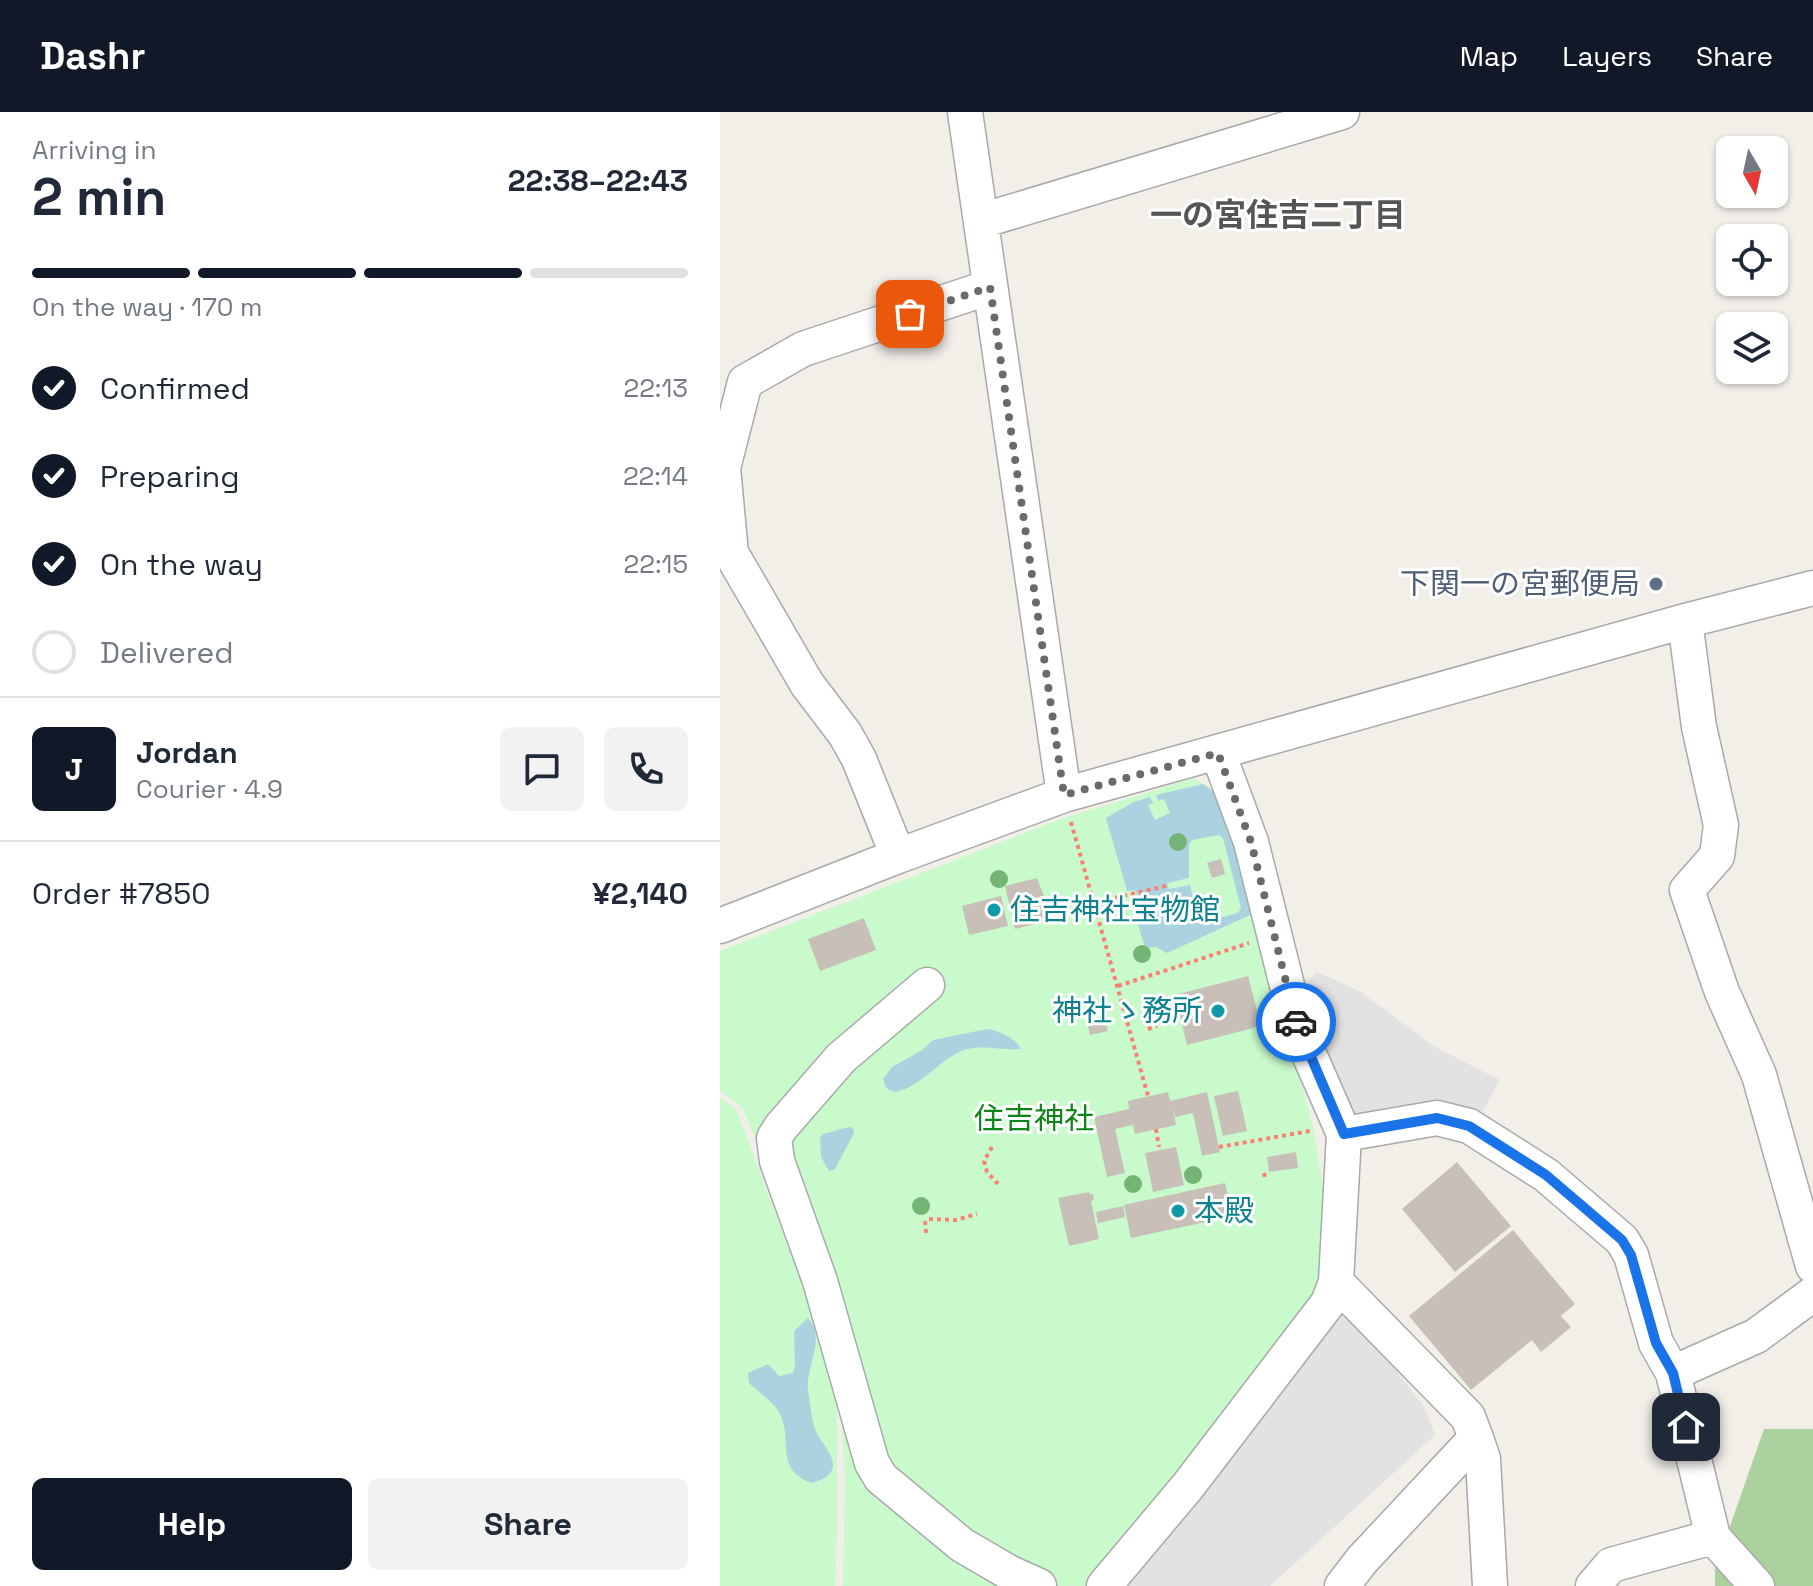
<!DOCTYPE html>
<meta charset="utf-8">
<style>
body{margin:0;font-family:"Space Grotesk","Noto Sans JP",sans-serif;background:#f2f2f3;color:#1f2937;height:100vh;display:flex;flex-direction:column;font-size:30px;white-space:nowrap}
*{box-sizing:border-box;margin:0}
p{font-size:26px;color:#747a83}
.icon{flex:none;width:44px;height:44px;fill:none;stroke:currentColor;stroke-width:2;stroke-linecap:round;stroke-linejoin:round}
.map{position:relative;flex:1;overflow:hidden}
.panel{display:flex;flex-direction:column;background:#fff;width:720px}
.panel>*{flex:none}
.needle{width:52px;rotate:171deg}
.tools{position:absolute;left:996px;top:24px;display:grid;gap:16px}
.tools a{display:grid;place-items:center;width:72px;height:72px;border-radius:12px;background:#fff;box-shadow:0 2px 6px #0004;font-size:40px}
.pin{position:absolute;display:grid;place-items:center;width:68px;height:68px;color:#fff;margin:-34px;border-radius:16px;box-shadow:0 4px 12px #0006}
.courier{position:absolute;display:grid;place-items:center;width:80px;height:80px;margin:-40px;border:6px solid #1a73e8;border-radius:50%;background:#fff;color:#222;box-shadow:0 2px 10px #0007}
.summary em{font-style:normal;font-weight:800}
.summary div{display:flex;flex-direction:column-reverse}
.summary{display:flex;align-items:center;justify-content:space-between;height:136px;padding:0 32px}
h1{font-size:52px;font-weight:800;line-height:60px}
.bar{display:grid;grid-template-columns:repeat(4,1fr);gap:12px 8px;align-content:center;height:96px;padding:0 32px}
.bar i{height:10px;border-radius:6px;background:#e0e1e3}
.bar .selected{background:#111827}
.bar p{grid-column:span 4}
.line{display:flex;align-items:center;gap:20px;padding:0 32px;border-top:2px solid #e0e1e3}
.line div{flex:1}
.round{display:grid;place-items:center;flex:none;width:84px;height:84px;border-radius:12px;background:#f2f2f3}
ol{padding:0 32px;list-style:none}
li{display:flex;align-items:center;gap:24px;height:88px}
li p{margin-inline-start:auto}
li .icon{padding:8px;border-radius:50%;background:#111827;color:#fff;stroke-width:4}
li:last-child{color:#747a83}
li i{width:44px;height:44px;border:4px solid #e0e1e3;border-radius:50%}
.cta{display:flex;gap:16px;margin-top:auto;padding:16px 32px}
.cta a{flex:1;height:92px;border-radius:12px;background:#111827;color:#fff;font-size:32px;font-weight:800;line-height:92px;text-align:center}
.cta a+a{background:#f2f2f3;color:#1f2937}
header{display:flex;align-items:center;gap:48px;box-sizing:border-box;height:112px;padding:0 40px;background:#111827;color:#fff}
header strong{font-size:38px}
nav{display:flex;gap:44px;margin-inline-start:auto;font-size:28px}
main{display:flex;flex:1;min-height:0}
.map>svg:first-child{display:block}
.forest{fill:#add19e}
.park{fill:#c8facc}
.parking{fill:#e2e2e2}
.water{fill:#aad3df;fill-rule:evenodd}
.building{fill:#c7bfb8}
.lines{fill:none;stroke-linecap:round;stroke-linejoin:round}
.minor-casing{stroke:#a9a9a9;stroke-width:37}
.path{stroke:#fa8072;stroke-width:4;stroke-dasharray:4 4;stroke-linecap:butt}
.minor{stroke:#fff;stroke-width:34}
.tree{fill:#74b475}
.done{stroke:#6b6a68;stroke-width:8;stroke-dasharray:0 14.4}
.route{stroke:#1a73e8;stroke-width:10}
.service-dot{fill:#5c6f8a;stroke:#fff;stroke-width:3}
.culture-dot{fill:#0f9aa8;stroke:#fff;stroke-width:3}
.labels{text-anchor:middle;stroke-width:6;stroke-linejoin:round;paint-order:stroke}
.service-label{font-size:30px;fill:#4e5e75;stroke:#fff;text-anchor:end}
.culture-label{font-size:30px;fill:#0d838f;stroke:#fff;text-anchor:start}
.park-label{font-size:30px;fill:#0c8416;stroke:#fff}
.neighbourhood-label{font-size:32px;font-weight:bold;fill:#555;stroke:#fff}
</style>
<header>
<strong>Dashr</strong>
<nav><a>Map</a><a>Layers</a><a>Share</a></nav>
</header>
<main>
<section class="panel">
<div class="summary"><div><h1>2 min</h1><p>Arriving in</p></div><em>22:38–22:43</em></div>
<div class="bar"><i class="selected"></i><i class="selected"></i><i class="selected"></i><i></i><p>On the way · 170 m</p></div>
<ol>
<li><svg class="icon" aria-label="check" viewBox="0 0 24 24"><path d="M5 12l5 5 9-10"/></svg>Confirmed<p>22:13</p></li>
<li><svg class="icon" aria-label="check" viewBox="0 0 24 24"><path d="M5 12l5 5 9-10"/></svg>Preparing<p>22:14</p></li>
<li><svg class="icon" aria-label="check" viewBox="0 0 24 24"><path d="M5 12l5 5 9-10"/></svg>On the way<p>22:15</p></li>
<li><i></i>Delivered</li>
</ol>
<div class="line" style="height:144px"><b class="round" style="background:#111827;color:#fff">J</b><div><b>Jordan</b><p>Courier · 4.9</p></div><a class="round"><svg class="icon" aria-label="chat" viewBox="0 0 24 24"><path d="M4 5h16v11H9l-5 4z"/></svg></a><a class="round"><svg class="icon" aria-label="phone" viewBox="0 0 24 24"><path d="M5 4h4l2 5-3 2q2 4 5 5l2-3 5 2v4C11 20 4 13 5 4z"/></svg></a></div>
<div class="line" style="height:104px"><div>Order #7850</div><b>¥2,140</b></div>
<div class="cta"><a>Help</a><a>Share</a></div>
</section>
<div class="map">
<svg width="1093" height="1474" viewBox="0 0 1093 1474">
<rect width="100%" height="100%" fill="#f2efe9"/>
<path class="forest" d="M 1044,1317 L 1093,1317 L 1093,1474 L 995,1474 L 995,1457 Z"/>
<path class="park" d="M 474,666 L 497,680 L 535,791 L 593,1015 L 608,1104 L 597,1186 L 463,1359 L 366,1474 L 123,1474 L 125,1367 L 119,1273 L 45,1051 L 23,997 L 0,978 L 0,839 L 338,708 Z
M 0,985 L 17,999 L 95,1208 L 117,1281 L 117,1422 L 115,1474 L 0,1474 Z"/>
<path class="parking" d="M 597,860 L 639,879 L 715,935 L 780,968 L 757,1009 L 637,1008 L 622,996 L 582,877 Z
M 626,1194 L 704,1295 L 715,1323 L 550,1474 L 397,1474 Z"/>
<path class="water" d="M 483,672 L 496,681 L 535,790 L 530,803 L 447,841 L 436,835 L 425,836 L 410,786 L 417,784 L 415,778 L 407,779 L 386,706 L 414,690 L 430,685 L 433,691 L 428,693 L 435,708 L 450,701 L 444,687 L 438,689 L 436,683 ZM 499,723 L 503,726 L 521,796 L 518,801 L 483,810 L 478,808 L 470,773 L 449,777 L 447,771 L 469,766 L 469,733 L 472,728 Z
M 267,917 C 280,919 295,926 301,937 C 282,939 264,932 244,938 C 219,947 201,976 174,980 L 166,976 L 163,967 L 172,955 L 202,938 L 213,928 Z
M 129,1015 L 134,1017 L 134,1021 L 115,1057 L 109,1059 L 101,1045 L 100,1026 L 103,1022 Z
M 88,1206 C 107,1227 85,1255 88,1279 C 90,1290 91,1305 95,1317 C 101,1334 134,1359 92,1371 C 54,1358 73,1329 60,1302 C 53,1289 39,1281 29,1271 L 28,1261 L 48,1252 L 59,1264 L 73,1261 L 75,1255 L 74,1219 Z"/>
<path class="building" d="M 501,747 L 505,762 L 492,766 L 487,751 Z
M 317,766 L 328,795 L 324,796 L 328,809 L 295,817 L 285,774 Z
M 281,784 L 288,814 L 249,823 L 242,794 Z
M 144,806 L 156,838 L 100,859 L 88,827 Z
M 528,864 L 541,914 L 467,933 L 455,883 Z
M 384,906 L 388,919 L 370,923 L 367,910 Z
M 518,979 L 527,1019 L 503,1024 L 494,984 Z
M 448,980 L 450,989 L 487,980 L 500,1040 L 482,1044 L 473,1001 L 455,1005 L 452,993 L 456,1013 L 415,1022 L 413,1013 L 395,1017 L 405,1061 L 387,1065 L 374,1005 L 409,997 L 408,989 Z
M 456,1035 L 464,1073 L 433,1080 L 425,1041 Z
M 576,1040 L 578,1056 L 549,1060 L 547,1045 Z
M 737,1050 L 791,1114 L 735,1160 L 682,1097 Z
M 505,1071 L 513,1104 L 411,1126 L 404,1093 Z
M 369,1080 L 370,1082 L 373,1082 L 374,1088 L 371,1089 L 379,1127 L 349,1134 L 338,1086 Z
M 403,1094 L 405,1105 L 378,1111 L 376,1100 Z
M 793,1118 L 855,1192 L 841,1204 L 851,1215 L 821,1240 L 812,1228 L 751,1278 L 689,1204 Z"/>
<g class="lines">
<defs>
<path id="minor" d="M 245,0 L 344,683
M 261,109 L 622,0
M 965,509 L 979,615 L 1001,713 L 997,744 L 967,778 L 1002,880 L 1039,963 L 1093,1154
M 178,744 L 139,647 L 125,622 L 87,572 L 11,441 L 3,356 L 25,270 L 83,237 L 270,175
M 0,814 L 178,744 L 344,683 L 965,509 L 1093,476
M 207,873 L 121,946 L 61,1015 L 54,1026 L 57,1049 L 100,1169 L 152,1351 L 161,1366 L 242,1433 L 290,1461 L 319,1474
M 624,1022 L 717,1006 L 749,1014 L 826,1063 L 902,1128 L 911,1143 L 936,1231 L 953,1261 L 993,1425 L 1037,1474
M 616,1170 L 748,1305 L 756,1326 L 642,1448 L 622,1474
M 953,1261 L 1036,1224 L 1093,1182
M 756,1326 L 763,1347 L 770,1474
M 384,1474 L 468,1374 L 608,1191 L 616,1170 L 624,1022 L 578,917 L 531,730 L 498,641
M 873,1474 L 891,1453 L 993,1425"/>
</defs>
<use href="#minor" class="minor-casing"/>
<path class="path" d="M 351,710 L 428,984
M 372,791 L 450,773
M 398,874 L 529,831
M 428,917 L 437,914
M 436,1017 L 439,1035
M 272,1035 L 264,1049 L 267,1060 L 278,1072
M 499,1035 L 590,1019
M 544,1061 L 545,1066
M 209,1107 L 236,1108 L 257,1102
M 205,1109 L 206,1121"/>
<use href="#minor" class="minor"/>
</g>
<g class="tree">
<circle cx="458" cy="730" r="9"/>
<circle cx="279" cy="767" r="9"/>
<circle cx="422" cy="842" r="9"/>
<circle cx="473" cy="1063" r="9"/>
<circle cx="413" cy="1072" r="9"/>
<circle cx="201" cy="1094" r="9"/>
</g>
<g class="lines">
<path class="done" d="M 190,202 L 270,175 L 344,683 L 498,641 L 531,730 L 576,910"/>
<path class="route" d="M 576,910 L 624,1022 L 717,1006 L 749,1014 L 826,1063 L 902,1128 L 911,1143 L 936,1231 L 953,1261 L 966,1315"/>
</g>
<circle class="service-dot" cx="936" cy="472" r="8"/>
<g class="culture-dot">
<circle cx="274" cy="798" r="8"/>
<circle cx="498" cy="899" r="8"/>
<circle cx="458" cy="1099" r="8"/>
</g>
<g class="labels">
<g class="service-label">
<text x="920" y="482">下関一の宮郵便局</text>
</g>
<g class="culture-label">
<text x="290" y="808">住吉神社宝物館</text>
<text x="482" y="909" text-anchor="end">神社ゝ務所</text>
<text x="474" y="1109">本殿</text>
</g>
<g class="park-label">
<text x="314" y="1017">住吉神社</text>
</g>
<g class="neighbourhood-label">
<text x="558" y="114">一の宮住吉二丁目</text>
</g>
</g>
</svg>
<div class="tools">
<a><svg class="needle" viewBox="-14 -14 28 28"><path d="M0-13l5 13h-10z" fill="#e53935"/><path d="M0 13l5-13h-10z" fill="#747a83"/></svg></a>
<a><svg class="icon" aria-label="locate" viewBox="0 0 24 24"><circle cx="12" cy="12" r="6"/><path d="M12 2v4M12 18v4M2 12h4M18 12h4"/></svg></a>
<a><svg class="icon" aria-label="layers" viewBox="0 0 24 24"><path d="M12 4l9 5-9 5-9-5zM3 14l9 5 9-5"/></svg></a>
</div>
<div class="pin" style="left:190px;top:202px;background:#ea580c"><svg class="icon" aria-label="bag" viewBox="0 0 24 24"><path d="M5 8h14l-1 12H6zM9 8a3 3 0 0 1 6 0"/></svg></div>
<div class="pin" style="left:966px;top:1315px;background:#1f2937"><svg class="icon" aria-label="home" viewBox="0 0 24 24"><path d="M3 11l9-7 9 7M6 9v11h12V9"/></svg></div>
<div class="courier" style="left:576px;top:910px"><svg class="icon" aria-label="car" viewBox="0 0 24 24"><path d="M5 17H2v-5l4-1 3-4h7l3 4 3 1v5h-3M9 17h6M6 11h13"/><circle cx="7" cy="17" r="2"/><circle cx="17" cy="17" r="2"/></svg></div>
</div>
</main>
